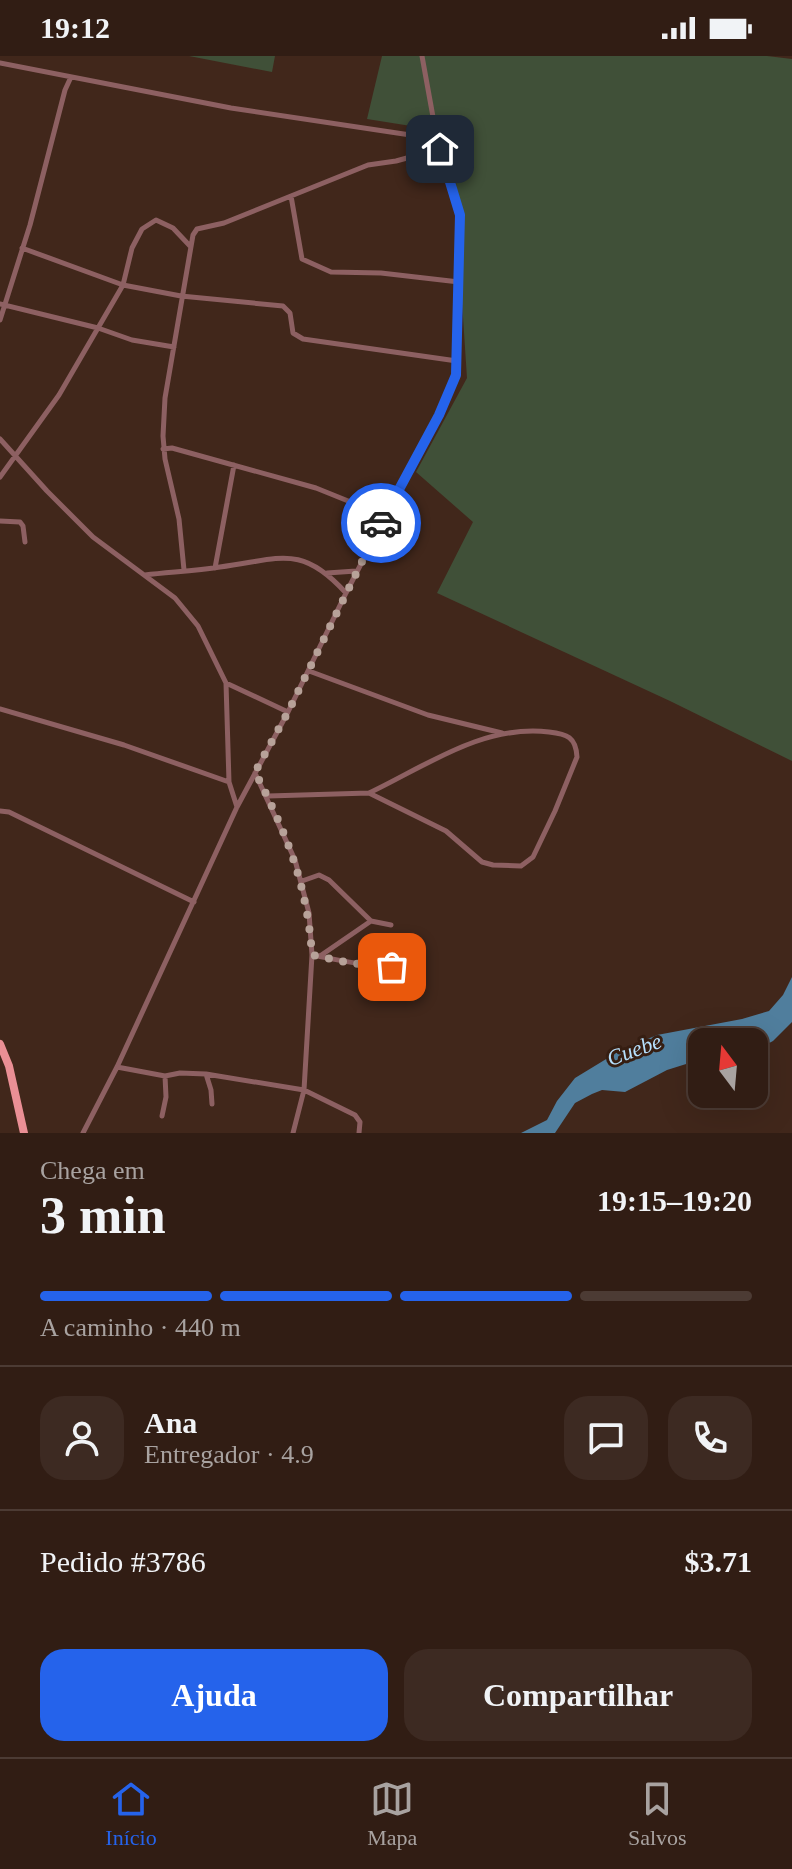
<!DOCTYPE html>
<html lang="pt">
<meta charset="utf-8">
<style>
body{margin:0;font-family:Georgia,serif;background:#3d2a22;color:#f1f3f6;height:100vh;display:flex;flex-direction:column;font-size:30px;white-space:nowrap}
*{box-sizing:border-box;margin:0}
p{font-size:26px;color:#a8a2a0}
.icon{flex:none;width:44px;height:44px;fill:none;stroke:currentColor;stroke-width:2;stroke-linecap:round;stroke-linejoin:round}
.map{position:relative;height:1077px;overflow:hidden}
.side{display:flex;flex-direction:column;background:#311d14;flex:1}
.side>*{flex:none}
.needle{width:52px;rotate:344deg}
.buttons{position:absolute;left:688px;top:972px;display:grid;gap:16px}
.buttons a{display:grid;place-items:center;width:80px;height:80px;border-radius:16px;background:#311d14;box-shadow:0 8px 32px #0002,0 0 0 2px #4c3b34;font-size:40px}
.pin{position:absolute;display:grid;place-items:center;width:68px;height:68px;color:#fff;margin:-34px;border-radius:16px;box-shadow:0 4px 12px #0006}
.courier{position:absolute;display:grid;place-items:center;width:80px;height:80px;margin:-40px;border:6px solid #2563eb;border-radius:50%;background:#fff;color:#222;box-shadow:0 2px 10px #0007}
.head em{font-style:normal;font-weight:700}
.head div{display:flex;flex-direction:column-reverse}
.head{display:flex;align-items:center;justify-content:space-between;height:136px;padding:0 40px}
h1{font-size:52px;font-weight:700;line-height:60px}
.bar{display:grid;grid-template-columns:repeat(4,1fr);gap:12px 8px;align-content:center;height:96px;padding:0 40px}
.bar i{height:10px;border-radius:6px;background:#4c3b34}
.bar .on{background:#2563eb}
.bar p{grid-column:span 4}
.line{display:flex;align-items:center;gap:20px;padding:0 40px;border-top:2px solid #4c3b34}
.line div{flex:1}
.round{display:grid;place-items:center;flex:none;width:84px;height:84px;border-radius:24px;background:#3d2a22}
.button{display:flex;gap:16px;margin-top:auto;padding:16px 40px}
.button a{flex:1;height:92px;border-radius:24px;background:#2563eb;color:#fff;font-size:32px;font-weight:700;line-height:92px;text-align:center}
.button a+a{background:#3d2a22;color:#f1f3f6}
.status{display:flex;justify-content:space-between;align-items:center;height:56px;padding:0 40px;background:#311d14;direction:ltr}
.status svg{height:22px;fill:currentColor}
.tab-bar{display:flex;justify-content:space-around;align-items:center;height:112px;border-top:2px solid #4c3b34;background:#311d14;font-size:22px;color:#a8a2a0}
.tab-bar a{display:grid;justify-items:center;gap:4px}
.tab-bar .on{color:#2563eb}
.map>svg:first-child{display:block}
.green{fill:#405038}
.water{fill:#507e9d}
.lines{fill:none;stroke-linecap:round;stroke-linejoin:round}
.minor{stroke:#8d6062;stroke-width:5}
.primary{stroke:#ea8f95;stroke-width:8}
.done{stroke:#b7a299;stroke-width:8;stroke-dasharray:0 14.4}
.route{stroke:#2563eb;stroke-width:10}
.labels{text-anchor:middle;stroke-width:6;stroke-linejoin:round;paint-order:stroke}
.water-label{font-size:22px;font-style:italic;fill:#b6e0fd;stroke:#361e12}
</style>
<div class="status"><b>19:12</b><svg viewBox="0 0 49 12"><path d="M0 12V9h3v3zM5 12V6h3v6zM10 12V3h3v9zM15 12V0h3v12zM26 1h20v11H26zM47 4h2v5h-2z"/></svg></div>
<div class="map">
<svg width="792" height="1077" viewBox="0 0 792 1077">
<rect width="100%" height="100%" fill="#41271b"/>
<path class="green" d="M 189,0 L 275,0 L 272,16 Z
M 382,0 L 767,0 L 792,3 L 792,705 L 670,645 L 437,537 L 473,466 L 416,416 L 467,322 L 457,169 L 455,77 L 367,63 Z"/>
<path class="water" d="M 792,921 L 792,966 L 773,985 L 754,995 L 754,986 L 702,986 L 702,1003 L 667,1014 L 625,1036 L 602,1034 L 592,1038 L 575,1047 L 555,1077 L 521,1077 L 547,1064 L 557,1045 L 575,1022 L 621,994 L 657,979 L 742,963 L 769,955 L 783,939 Z"/>
<g class="lines">
<path class="minor" d="M 0,7 L 231,52 L 437,83
M 421,99 L 443,110
M 291,140 L 302,203 L 331,216 L 381,217 L 459,226
M 22,192 L 123,229 L 181,240 L 283,250 L 290,257 L 293,277 L 303,283 L 457,305
M 0,248 L 98,272 L 132,284 L 174,291
M 0,264 L 30,169 L 65,34 L 71,21
M 0,383 L 47,435 L 93,481 L 175,542 L 198,570 L 226,627 L 229,726 L 237,751
M 163,393 L 172,392 L 316,432 L 363,451 L 386,457
M 0,421 L 59,339 L 123,229 L 132,192 L 142,173 L 156,164 L 173,172 L 190,190
M 363,451 L 374,479
M 0,465 L 20,466 L 23,470 L 25,486
M 215,512 L 234,409
M 184,514 L 179,463 L 165,403 L 163,380 L 165,342 L 193,179 L 197,173 L 224,167 L 368,109 L 396,105 L 440,93
M 327,517 L 356,515
M 145,519 C 170,516 195,515 220,511 C 278,504 300,486 346,537
M 309,615 L 428,659 L 502,677
M 226,627 L 288,656
M 0,653 L 124,689 L 229,726
M 255,717 L 295,804 L 309,857 L 312,899 L 304,1034 L 293,1077
M 268,740 L 369,737 L 446,775 L 482,806 L 493,809 L 521,810 L 533,801 L 555,755 L 577,701 C 576,681 567,678 549,676 C 483,668 426,710 369,737
M 0,755 L 9,756 L 194,846
M 302,825 L 319,819 L 329,824 L 371,865 L 391,869
M 312,899 C 344,905 376,913 410,909
M 320,900 L 371,865
M 117,1011 L 165,1020 L 180,1017 L 206,1018 L 304,1034 L 355,1059 L 360,1066 L 359,1077
M 206,1018 L 211,1034 L 212,1048
M 162,1060 L 166,1041 L 165,1020
M 83,1077 L 117,1011 L 237,751 L 288,656 L 346,537 L 450,336 L 456,319 L 460,159 L 437,83 L 422,0"/>
<path class="primary" d="M 0,988 L 9,1010 L 24,1077"/>
</g>
<g class="lines">
<path class="done" d="M 381,467 L 288,656 L 255,716 C 287,778 307,828 312,899 L 350,907 L 392,911"/>
<path class="route" d="M 381,467 L 439,359 L 456,319 L 460,159 L 440,93"/>
</g>
<g class="labels">
<g class="water-label">
<text transform="translate(634 993) rotate(-20)" y="8">Cuebe</text>
</g>
</g>
</svg>
<div class="buttons">
<a><svg class="needle" viewBox="-14 -14 28 28"><path d="M0-13l5 13h-10z" fill="#e53935"/><path d="M0 13l5-13h-10z" fill="#a8a2a0"/></svg></a>
</div>
<div class="pin" style="left:392px;top:911px;background:#ea580c"><svg class="icon" aria-label="bag" viewBox="0 0 24 24"><path d="M5 8h14l-1 12H6zM9 8a3 3 0 0 1 6 0"/></svg></div>
<div class="pin" style="left:440px;top:93px;background:#1f2937"><svg class="icon" aria-label="home" viewBox="0 0 24 24"><path d="M3 11l9-7 9 7M6 9v11h12V9"/></svg></div>
<div class="courier" style="left:381px;top:467px"><svg class="icon" aria-label="car" viewBox="0 0 24 24"><path d="M5 17H2v-5l4-1 3-4h7l3 4 3 1v5h-3M9 17h6M6 11h13"/><circle cx="7" cy="17" r="2"/><circle cx="17" cy="17" r="2"/></svg></div>
</div>
<section class="side">
<div class="head"><div><h1>3 min</h1><p>Chega em</p></div><em>19:15–19:20</em></div>
<div class="bar"><i class="on"></i><i class="on"></i><i class="on"></i><i></i><p>A caminho · 440 m</p></div>
<div class="line" style="height:144px"><a class="round"><svg class="icon" aria-label="person" viewBox="0 0 24 24"><circle cx="12" cy="8" r="4"/><path d="M4 21q1-7 8-7t8 7"/></svg></a><div><b>Ana</b><p>Entregador · 4.9</p></div><a class="round"><svg class="icon" aria-label="chat" viewBox="0 0 24 24"><path d="M4 5h16v11H9l-5 4z"/></svg></a><a class="round"><svg class="icon" aria-label="phone" viewBox="0 0 24 24"><path d="M5 4h4l2 5-3 2q2 4 5 5l2-3 5 2v4C11 20 4 13 5 4z"/></svg></a></div>
<div class="line" style="height:104px"><div>Pedido #3786</div><b>$3.71</b></div>
<div class="button"><a>Ajuda</a><a>Compartilhar</a></div>
</section>
<nav class="tab-bar">
<a class="on"><svg class="icon" aria-label="home" viewBox="0 0 24 24"><path d="M3 11l9-7 9 7M6 9v11h12V9"/></svg>Início</a>
<a><svg class="icon" aria-label="map" viewBox="0 0 24 24"><path d="M3 6l6-2 6 2 6-2v14l-6 2-6-2-6 2zM9 4v14M15 6v14"/></svg>Mapa</a>
<a><svg class="icon" aria-label="saved" viewBox="0 0 24 24"><path d="M7 4h10v16l-5-4-5 4z"/></svg>Salvos</a>
</nav>
